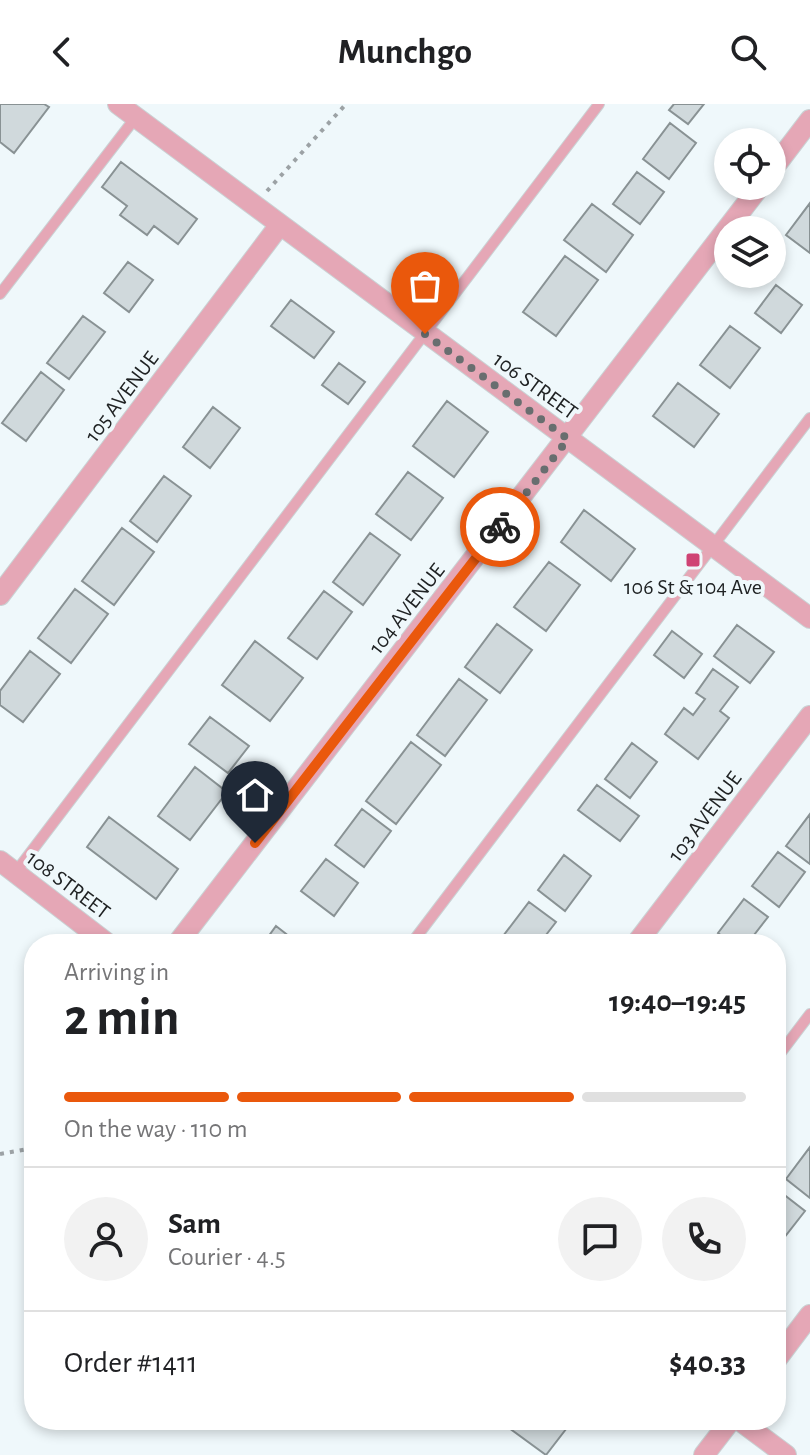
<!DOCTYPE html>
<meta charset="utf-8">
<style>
body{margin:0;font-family:"Alegreya Sans",sans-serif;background:#f2f2f2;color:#202124;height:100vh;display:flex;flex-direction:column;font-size:30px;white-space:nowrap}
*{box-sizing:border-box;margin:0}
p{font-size:26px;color:#757577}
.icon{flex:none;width:44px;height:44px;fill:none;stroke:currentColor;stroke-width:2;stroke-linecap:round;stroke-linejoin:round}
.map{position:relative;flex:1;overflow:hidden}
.details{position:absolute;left:24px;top:830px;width:762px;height:496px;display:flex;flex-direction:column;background:#fff;border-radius:32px;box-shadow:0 4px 12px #0003}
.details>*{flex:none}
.controls{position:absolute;left:714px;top:24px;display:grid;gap:16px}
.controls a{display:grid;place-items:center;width:72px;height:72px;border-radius:50%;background:#fff;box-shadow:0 4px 12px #0003;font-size:40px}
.pin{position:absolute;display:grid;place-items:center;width:68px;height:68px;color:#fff;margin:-82px -34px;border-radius:50% 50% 50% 0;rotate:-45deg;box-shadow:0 0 8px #0007}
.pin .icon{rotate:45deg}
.courier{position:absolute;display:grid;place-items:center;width:80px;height:80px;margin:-40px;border:6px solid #ea580c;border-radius:50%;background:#fff;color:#222;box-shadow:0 2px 10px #0007}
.overview em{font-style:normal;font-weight:700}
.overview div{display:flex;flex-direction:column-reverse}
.overview{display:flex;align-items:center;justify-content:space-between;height:136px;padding:0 40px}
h1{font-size:52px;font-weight:700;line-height:60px}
.bar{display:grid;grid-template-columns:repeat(4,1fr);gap:12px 8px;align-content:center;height:96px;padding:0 40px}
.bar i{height:10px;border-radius:6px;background:#e0e0e0}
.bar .current{background:#ea580c}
.bar p{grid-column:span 4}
.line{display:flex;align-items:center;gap:20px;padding:0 40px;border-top:2px solid #e0e0e0}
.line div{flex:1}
.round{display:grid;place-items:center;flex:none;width:84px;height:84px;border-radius:42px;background:#f2f2f2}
header{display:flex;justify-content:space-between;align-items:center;height:104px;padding:0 40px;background:#fff;font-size:36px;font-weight:700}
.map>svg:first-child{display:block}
.building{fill:#d0d9dc;stroke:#899294;stroke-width:2}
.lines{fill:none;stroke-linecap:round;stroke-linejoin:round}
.lane-casing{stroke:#cad2d4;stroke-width:12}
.street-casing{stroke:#cad2d4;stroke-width:22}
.path{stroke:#9ca2a5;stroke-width:4;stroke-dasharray:4 6;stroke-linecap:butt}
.lane{stroke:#e5a7b6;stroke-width:10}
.street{stroke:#e5a7b6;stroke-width:20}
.done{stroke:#686e6f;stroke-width:8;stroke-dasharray:0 14.4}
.route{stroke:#ea580c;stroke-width:10}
.poi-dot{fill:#cf4374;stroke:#eff8fb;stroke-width:3}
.labels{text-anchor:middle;stroke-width:8;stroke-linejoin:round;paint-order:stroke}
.street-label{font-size:22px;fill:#202324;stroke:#eff8fb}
.poi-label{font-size:22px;fill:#202324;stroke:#eff8fb}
</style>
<header><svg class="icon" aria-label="back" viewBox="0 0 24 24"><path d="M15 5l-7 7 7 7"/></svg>Munchgo<svg class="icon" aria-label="search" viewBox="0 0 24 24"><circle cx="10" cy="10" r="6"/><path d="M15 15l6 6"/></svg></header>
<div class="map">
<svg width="810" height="1351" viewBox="0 0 810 1351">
<rect width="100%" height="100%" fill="#eff8fb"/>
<path class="building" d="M 0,0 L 44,0 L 49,3 L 14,49 L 0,38 Z
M 674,0 L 704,0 L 688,20 L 669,6 Z
M 670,19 L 696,39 L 669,75 L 643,55 Z
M 121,58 L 197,115 L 178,140 L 154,122 L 147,131 L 120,111 L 127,102 L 102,83 Z
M 637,68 L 664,88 L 640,120 L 613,100 Z
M 810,99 L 810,149 L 786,131 Z
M 592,100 L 633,131 L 606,168 L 564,136 Z
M 565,152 L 598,176 L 556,232 L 523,208 Z
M 128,158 L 153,176 L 129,208 L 104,189 Z
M 776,181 L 802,201 L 781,229 L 755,209 Z
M 291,196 L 334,228 L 314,254 L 271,222 Z
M 83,212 L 105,228 L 69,275 L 47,259 Z
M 730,222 L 760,244 L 730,284 L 700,261 Z
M 339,259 L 365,278 L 348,300 L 322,281 Z
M 41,268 L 64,286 L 26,337 L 2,319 Z
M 678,279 L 719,310 L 694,343 L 653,312 Z
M 447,297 L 488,328 L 454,373 L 413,342 Z
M 213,303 L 240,324 L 210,364 L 183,343 Z
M 408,368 L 443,394 L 411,436 L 376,410 Z
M 164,372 L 191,392 L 157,438 L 130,417 Z
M 584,406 L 635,445 L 611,477 L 561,438 Z
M 122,424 L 154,448 L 114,501 L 82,477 Z
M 370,429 L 400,451 L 363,501 L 333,478 Z
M 549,458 L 580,481 L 546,527 L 514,503 Z
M 75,485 L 108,510 L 71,559 L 38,534 Z
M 324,487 L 352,508 L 317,555 L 288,534 Z
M 497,520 L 532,546 L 500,589 L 465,563 Z
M 737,521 L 774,548 L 750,579 L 714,552 Z
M 672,527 L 702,550 L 684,574 L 654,551 Z
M 255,537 L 303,574 L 270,617 L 222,581 Z
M 30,547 L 60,570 L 23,618 L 0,601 L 0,587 Z
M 713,565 L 738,583 L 720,607 L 729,614 L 698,655 L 665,630 L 684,604 L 693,611 L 705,595 L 696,589 Z
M 459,575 L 487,596 L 445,652 L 417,631 Z
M 210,613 L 249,642 L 228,669 L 189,640 Z
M 411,638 L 441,661 L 396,720 L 366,697 Z
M 632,639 L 657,658 L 630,694 L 605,675 Z
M 195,663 L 227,688 L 190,736 L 158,712 Z
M 597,681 L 639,712 L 620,737 L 578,706 Z
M 362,705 L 391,727 L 364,763 L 335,741 Z
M 810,710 L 810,760 L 786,742 Z
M 109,713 L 178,765 L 156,795 L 87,743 Z
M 778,748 L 805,768 L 779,803 L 752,782 Z
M 564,751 L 591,772 L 565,807 L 538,786 Z
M 326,755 L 358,779 L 334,812 L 301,787 Z
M 744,795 L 768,813 L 747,840 L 732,840 L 718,829 Z
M 529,798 L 556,818 L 539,840 L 497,840 Z
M 276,822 L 299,840 L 263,840 Z
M 810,1043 L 810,1094 L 786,1075 Z
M 778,1086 L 805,1107 L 776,1144 L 776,1089 Z
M 498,1316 L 573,1316 L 546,1351 Z"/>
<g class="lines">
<defs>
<path id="lane" d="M 0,190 L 136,13
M 15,769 L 599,0
M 411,840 L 810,314
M 776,955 L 810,910"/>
<path id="street" d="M 118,0 L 810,514
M 772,66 L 810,16
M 0,491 L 279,122
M 0,757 L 108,840
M 177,840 L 760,82
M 636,840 L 810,612
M 776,1256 L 810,1211
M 739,1316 L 786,1351
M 704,1351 L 731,1316"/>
</defs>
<use href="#lane" class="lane-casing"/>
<use href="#street" class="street-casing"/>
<path class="path" d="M 267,87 L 346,0
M 0,1050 L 34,1044"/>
<use href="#lane" class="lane"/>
<use href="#street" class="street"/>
</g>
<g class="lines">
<path class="done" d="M 425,230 L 568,335 L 500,423"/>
<path class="route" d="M 255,739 L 500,423"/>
</g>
<rect class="poi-dot" x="685" y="448" width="16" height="16" rx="4"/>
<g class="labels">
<g class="street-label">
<text transform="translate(536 281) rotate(36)" y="8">106 STREET</text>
<text transform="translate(121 292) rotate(-53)" y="8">105 AVENUE</text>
<text transform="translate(406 504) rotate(-52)" y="8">104 AVENUE</text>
<text transform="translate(704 712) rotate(-53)" y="8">103 AVENUE</text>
<text transform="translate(69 780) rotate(37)" y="8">108 STREET</text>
</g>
<g class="poi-label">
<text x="693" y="490">106 St &amp; 104 Ave</text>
</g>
</g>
</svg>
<div class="controls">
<a><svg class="icon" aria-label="locate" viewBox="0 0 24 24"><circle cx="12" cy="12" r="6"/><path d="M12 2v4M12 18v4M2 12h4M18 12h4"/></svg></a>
<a><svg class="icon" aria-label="layers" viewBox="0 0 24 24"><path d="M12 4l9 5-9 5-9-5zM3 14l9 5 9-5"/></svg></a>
</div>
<div class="pin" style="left:425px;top:230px;background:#ea580c"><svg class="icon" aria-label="bag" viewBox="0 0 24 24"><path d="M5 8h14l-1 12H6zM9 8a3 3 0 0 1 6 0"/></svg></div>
<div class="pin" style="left:255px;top:739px;background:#1f2937"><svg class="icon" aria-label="home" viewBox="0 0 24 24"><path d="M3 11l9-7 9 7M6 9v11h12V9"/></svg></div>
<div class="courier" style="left:500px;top:423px"><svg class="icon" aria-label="bike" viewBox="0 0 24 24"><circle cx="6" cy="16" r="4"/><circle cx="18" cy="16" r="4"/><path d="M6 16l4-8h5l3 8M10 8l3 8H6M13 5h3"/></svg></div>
<section class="details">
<div class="overview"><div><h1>2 min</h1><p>Arriving in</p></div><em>19:40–19:45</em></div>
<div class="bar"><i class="current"></i><i class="current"></i><i class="current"></i><i></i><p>On the way · 110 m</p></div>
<div class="line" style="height:144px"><a class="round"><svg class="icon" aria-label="person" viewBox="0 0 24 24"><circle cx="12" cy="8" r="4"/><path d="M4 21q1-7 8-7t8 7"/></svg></a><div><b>Sam</b><p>Courier · 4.5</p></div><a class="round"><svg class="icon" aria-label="chat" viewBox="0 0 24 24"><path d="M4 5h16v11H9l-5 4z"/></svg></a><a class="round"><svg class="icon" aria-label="phone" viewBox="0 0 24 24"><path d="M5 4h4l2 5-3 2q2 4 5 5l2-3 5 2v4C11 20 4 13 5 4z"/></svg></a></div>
<div class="line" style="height:104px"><div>Order #1411</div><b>$40.33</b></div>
</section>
</div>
